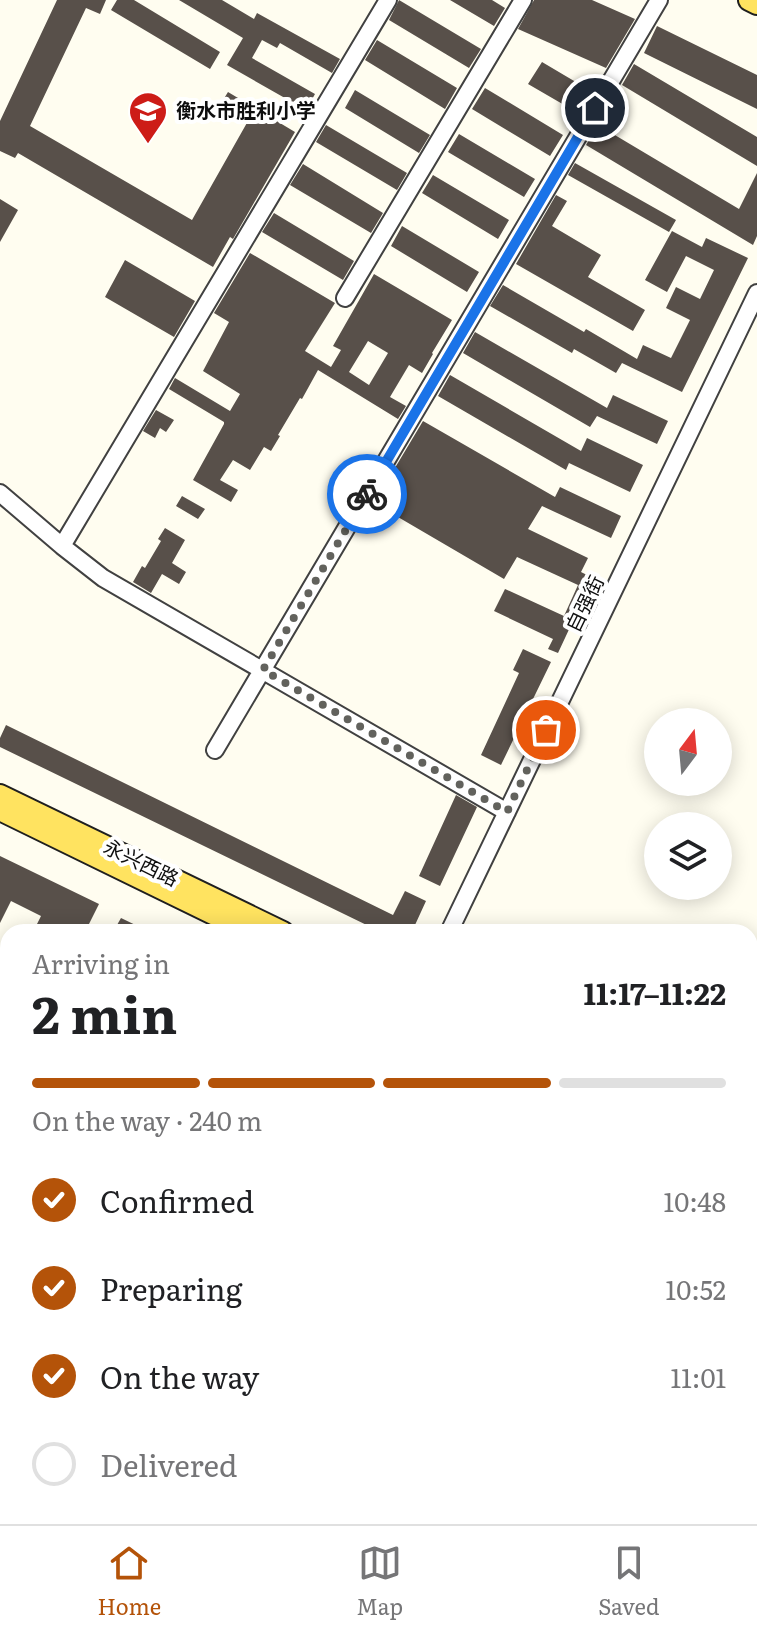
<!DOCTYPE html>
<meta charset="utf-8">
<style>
body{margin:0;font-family:Literata,"Noto Sans SC",serif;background:#f2f2f2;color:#202124;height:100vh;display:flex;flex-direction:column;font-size:30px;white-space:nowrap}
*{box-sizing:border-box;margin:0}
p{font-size:26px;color:#757577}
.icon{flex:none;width:44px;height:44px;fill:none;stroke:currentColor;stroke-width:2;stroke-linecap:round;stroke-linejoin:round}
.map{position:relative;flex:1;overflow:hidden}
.sheet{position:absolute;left:0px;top:924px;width:758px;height:600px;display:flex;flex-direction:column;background:#fff;border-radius:24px 24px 0 0;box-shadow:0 4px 20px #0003}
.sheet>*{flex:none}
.needle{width:52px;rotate:16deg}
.controls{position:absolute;left:644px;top:708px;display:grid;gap:16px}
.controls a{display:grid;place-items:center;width:88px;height:88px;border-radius:50%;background:#fff;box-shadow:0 4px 20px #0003;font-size:40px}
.pin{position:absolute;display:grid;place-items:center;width:68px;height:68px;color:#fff;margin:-34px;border:4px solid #fff;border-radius:50%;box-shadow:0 2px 8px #0007}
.courier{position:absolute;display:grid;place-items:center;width:80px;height:80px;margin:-40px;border:6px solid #1a73e8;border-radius:50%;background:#fff;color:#222;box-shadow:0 2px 10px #0007}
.overview em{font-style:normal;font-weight:700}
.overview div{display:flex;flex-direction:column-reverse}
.overview{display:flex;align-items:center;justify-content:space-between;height:136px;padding:0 32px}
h1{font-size:52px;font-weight:700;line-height:60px}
.bar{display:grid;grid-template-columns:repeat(4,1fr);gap:12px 8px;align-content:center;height:96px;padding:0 32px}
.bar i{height:10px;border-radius:6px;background:#e0e0e0}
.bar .on{background:#b45309}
.bar p{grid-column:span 4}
ol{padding:0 32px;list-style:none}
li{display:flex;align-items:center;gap:24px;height:88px}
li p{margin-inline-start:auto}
li .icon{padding:8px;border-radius:50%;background:#b45309;color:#fff;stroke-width:4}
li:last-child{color:#757577}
li i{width:44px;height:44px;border:4px solid #e0e0e0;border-radius:50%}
.tabs{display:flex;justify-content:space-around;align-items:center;height:112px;border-top:2px solid #e0e0e0;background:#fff;font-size:22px;color:#757577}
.tabs a{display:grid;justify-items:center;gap:4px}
.tabs .on{color:#b45309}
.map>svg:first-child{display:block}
.building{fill:#58504a;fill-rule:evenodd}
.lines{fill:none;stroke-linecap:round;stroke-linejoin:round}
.minor-casing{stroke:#414141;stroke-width:20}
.major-casing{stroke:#1f1f1f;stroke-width:24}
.minor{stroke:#fff;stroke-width:16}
.major{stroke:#ffe360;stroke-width:20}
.done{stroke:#62625d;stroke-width:8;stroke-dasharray:0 14.4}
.route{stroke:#1a73e8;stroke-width:10}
.labels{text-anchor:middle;stroke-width:8;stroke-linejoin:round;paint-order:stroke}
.poi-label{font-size:20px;font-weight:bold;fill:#0e0e0e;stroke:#fff;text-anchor:start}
.street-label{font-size:20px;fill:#0e0e0e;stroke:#fff}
</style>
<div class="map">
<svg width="757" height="1524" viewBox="0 0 757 1524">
<rect width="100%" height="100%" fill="#fffdf0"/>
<path class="building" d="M 57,0 L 106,0 L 100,14 L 86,8 L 30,126 L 192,220 L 248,121 L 220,105 L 228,92 L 295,132 L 233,239 L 230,237 L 213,267 L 18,153 L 15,158 L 0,151 L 0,121 Z
M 117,0 L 134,0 L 220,52 L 210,69 L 111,10 Z
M 179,0 L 222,0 L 254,19 L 257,13 L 340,59 L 332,73 L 280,43 L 277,48 L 262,40 L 252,58 L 315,94 L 306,110 L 227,65 L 243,38 Z
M 399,0 L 481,49 L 469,68 L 389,20 Z
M 450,0 L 492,0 L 505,8 L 494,26 Z
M 534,0 L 592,0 L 635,19 L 606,68 L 518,29 Z
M 657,26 L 757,75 L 757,109 L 644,53 Z
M 377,40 L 457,88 L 445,109 L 365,60 Z
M 542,62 L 591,91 L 578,113 L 528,84 Z
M 634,64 L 757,137 L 757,166 L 622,85 Z
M 485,88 L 563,135 L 550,156 L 472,109 Z
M 355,90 L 430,135 L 419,153 L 345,108 Z
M 326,125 L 407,173 L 397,190 L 316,142 Z
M 598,125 L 739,209 L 757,173 L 757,236 L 753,245 L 586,145 Z
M 459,134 L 535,179 L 524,197 L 448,152 Z
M 575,163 L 676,220 L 669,232 L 568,175 Z
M 303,164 L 383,213 L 371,233 L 290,185 Z
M 433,175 L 509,220 L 498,239 L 422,193 Z
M 556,195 L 567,201 L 552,226 L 601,255 L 588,277 L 645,310 L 633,331 L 516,264 Z
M 0,199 L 18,210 L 0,242 Z
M 274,213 L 354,261 L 343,280 L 262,232 Z
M 402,226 L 479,272 L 467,292 L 391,246 Z
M 672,231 L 702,247 L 706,238 L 748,258 L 682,392 L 622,363 L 616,373 L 574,349 L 572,353 L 490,306 L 503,285 L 584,332 L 586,329 L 637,359 L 643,345 L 671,358 L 690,320 L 666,308 L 676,287 L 700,299 L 714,270 L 686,256 L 667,292 L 645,280 Z
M 250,253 L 335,303 L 305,351 L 331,367 L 341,350 L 333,346 L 374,274 L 452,320 L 432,353 L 433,354 L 422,373 L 409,365 L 390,397 L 406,406 L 398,419 L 318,370 L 302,399 L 300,398 L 278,435 L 280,436 L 271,451 L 264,447 L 250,470 L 233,460 L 220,480 L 238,490 L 231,502 L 193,480 L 224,424 L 224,422 L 169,389 L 175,378 L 230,411 L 240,394 L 203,371 L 229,322 L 214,313 ZM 368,341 L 388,353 L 369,385 L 349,372 Z
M 125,260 L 195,301 L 174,337 L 105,297 Z
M 475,332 L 607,408 L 613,395 L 668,421 L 657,444 L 597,416 L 590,427 L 463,353 Z
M 450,375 L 581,451 L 587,438 L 643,465 L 630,492 L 569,463 L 566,470 L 438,396 Z
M 156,410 L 174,420 L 166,432 L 160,428 L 155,438 L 143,431 Z
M 423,421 L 555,497 L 560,487 L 621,516 L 611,538 L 542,506 L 528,529 L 588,558 L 581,572 L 593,578 L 558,653 L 548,649 L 553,639 L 494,611 L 505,589 L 564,616 L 578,585 L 517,557 L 504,579 L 374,503 Z
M 182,496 L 205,509 L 198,519 L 176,506 Z
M 165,528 L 185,540 L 172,563 L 186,572 L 179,584 L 162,574 L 151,593 L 133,582 L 142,566 L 145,568 L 161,541 L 158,539 Z
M 523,649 L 551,662 L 501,765 L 481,755 L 519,673 L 513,670 Z
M 6,725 L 393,915 L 405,891 L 426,901 L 415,925 L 408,932 L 381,932 L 0,747 L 0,738 Z
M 456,795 L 477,807 L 440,886 L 419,876 Z
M 0,856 L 99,904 L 85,932 L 48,932 L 36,926 L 41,916 L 11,901 L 0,923 Z
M 121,918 L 150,932 L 113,932 Z"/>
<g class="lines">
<defs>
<path id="minor" d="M 345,298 L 523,0
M 0,493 L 62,546 L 103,578 L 507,812
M 62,546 L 388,0
M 215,750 L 659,0
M 449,932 L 757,293
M 750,975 L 757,963
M 0,996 L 8,979
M 0,1178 L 8,1182
M 210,1516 L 218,1520
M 458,1516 L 472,1524
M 26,1524 L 29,1516
M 163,1524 L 167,1516"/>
<path id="major" d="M 749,0 L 757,4
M 0,795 L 283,932
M 0,810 L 250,932
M 750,1159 L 757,1162
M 750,1174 L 757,1178"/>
</defs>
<use href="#minor" class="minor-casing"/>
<use href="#major" class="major-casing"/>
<use href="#minor" class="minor"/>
<use href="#major" class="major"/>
</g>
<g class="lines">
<path class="done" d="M 367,494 L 263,670 L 507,812 L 546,730"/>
<path class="route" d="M 367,494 L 595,108"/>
</g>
<defs>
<symbol id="school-pin" viewBox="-11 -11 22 30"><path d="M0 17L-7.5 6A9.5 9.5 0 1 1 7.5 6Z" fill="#cd1c17" stroke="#fff"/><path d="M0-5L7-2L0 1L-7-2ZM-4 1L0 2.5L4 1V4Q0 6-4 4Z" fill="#fff"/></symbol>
</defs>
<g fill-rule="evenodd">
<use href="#school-pin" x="126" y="89" width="44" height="60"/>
</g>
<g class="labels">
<g class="poi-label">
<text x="176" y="118">衡水市胜利小学</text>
</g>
<g class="street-label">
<text transform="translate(585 604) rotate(-64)" y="7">自强街</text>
<text transform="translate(141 863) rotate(26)" y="7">永兴西路</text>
</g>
</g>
</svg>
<div class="controls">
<a><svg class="needle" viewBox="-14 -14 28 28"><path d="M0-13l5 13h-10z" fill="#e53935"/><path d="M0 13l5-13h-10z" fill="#757577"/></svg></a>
<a><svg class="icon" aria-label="layers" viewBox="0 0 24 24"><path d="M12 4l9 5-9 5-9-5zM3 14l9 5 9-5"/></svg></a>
</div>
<div class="pin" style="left:546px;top:730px;background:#ea580c"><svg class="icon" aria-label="bag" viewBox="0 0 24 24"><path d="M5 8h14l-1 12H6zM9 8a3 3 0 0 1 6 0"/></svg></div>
<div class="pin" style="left:595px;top:108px;background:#1f2937"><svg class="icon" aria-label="home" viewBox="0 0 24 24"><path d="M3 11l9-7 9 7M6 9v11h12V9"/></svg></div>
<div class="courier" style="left:367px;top:494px"><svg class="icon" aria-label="bike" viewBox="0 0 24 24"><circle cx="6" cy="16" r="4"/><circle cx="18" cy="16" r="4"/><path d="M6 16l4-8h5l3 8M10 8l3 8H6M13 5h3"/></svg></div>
<section class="sheet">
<div class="overview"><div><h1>2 min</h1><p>Arriving in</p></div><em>11:17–11:22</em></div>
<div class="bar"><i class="on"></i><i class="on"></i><i class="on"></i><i></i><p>On the way · 240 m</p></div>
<ol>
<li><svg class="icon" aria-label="check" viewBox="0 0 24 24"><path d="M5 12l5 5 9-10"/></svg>Confirmed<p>10:48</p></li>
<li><svg class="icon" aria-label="check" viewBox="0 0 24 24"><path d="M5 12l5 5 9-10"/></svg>Preparing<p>10:52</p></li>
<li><svg class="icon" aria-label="check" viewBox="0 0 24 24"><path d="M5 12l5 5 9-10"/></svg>On the way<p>11:01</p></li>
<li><i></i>Delivered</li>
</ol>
</section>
</div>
<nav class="tabs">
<a class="on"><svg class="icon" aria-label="home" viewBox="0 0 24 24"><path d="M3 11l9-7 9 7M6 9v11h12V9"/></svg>Home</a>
<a><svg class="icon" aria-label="map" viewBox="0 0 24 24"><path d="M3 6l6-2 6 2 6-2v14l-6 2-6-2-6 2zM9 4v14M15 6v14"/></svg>Map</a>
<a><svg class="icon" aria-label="saved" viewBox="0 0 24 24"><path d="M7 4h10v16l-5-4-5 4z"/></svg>Saved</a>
</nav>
